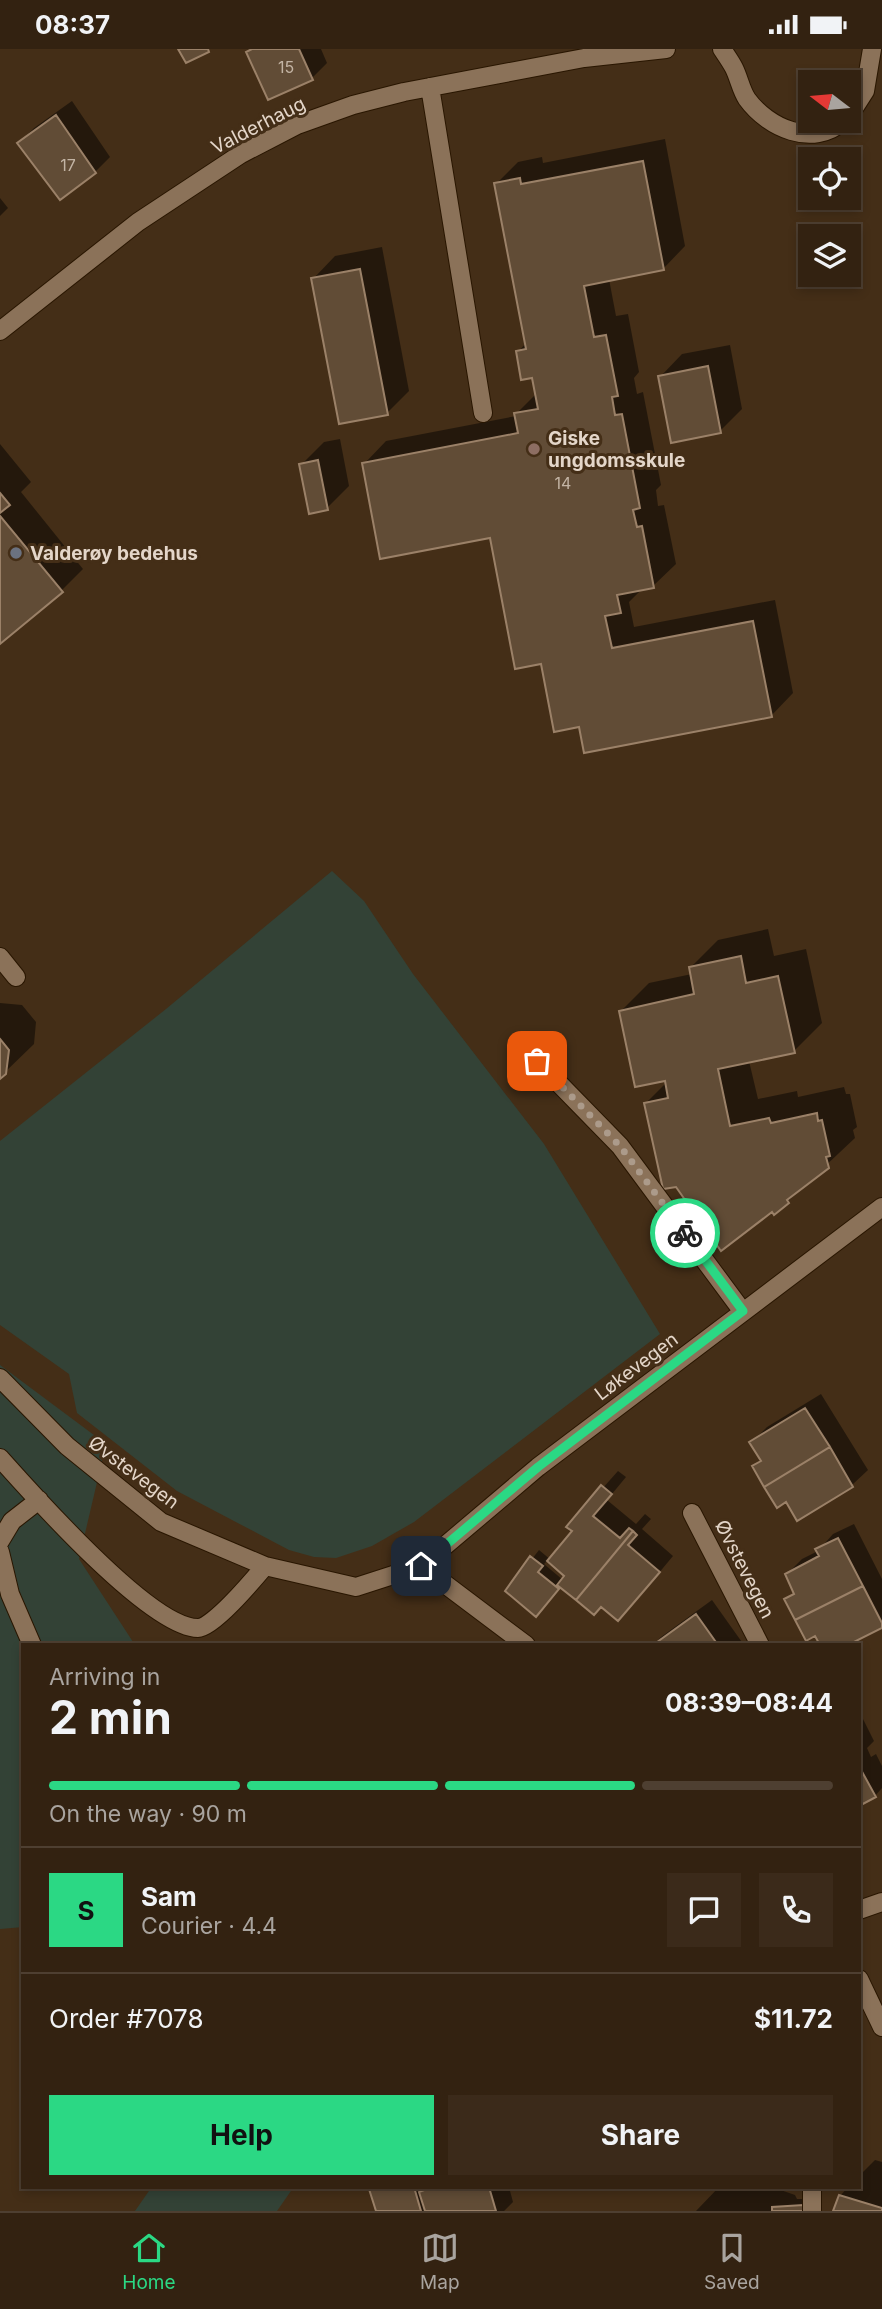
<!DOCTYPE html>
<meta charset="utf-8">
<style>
body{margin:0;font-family:Inter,sans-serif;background:#3b2a1a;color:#f1f3f6;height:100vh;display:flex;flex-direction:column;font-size:26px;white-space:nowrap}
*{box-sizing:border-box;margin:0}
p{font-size:23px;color:#a9a49f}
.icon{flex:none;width:38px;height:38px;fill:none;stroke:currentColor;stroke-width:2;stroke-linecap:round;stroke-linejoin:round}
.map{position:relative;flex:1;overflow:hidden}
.drawer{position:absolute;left:21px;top:1594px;width:840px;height:546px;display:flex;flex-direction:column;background:#321;border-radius:0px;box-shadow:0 4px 10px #0003,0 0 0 2px #4e3f31}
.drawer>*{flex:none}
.needle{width:46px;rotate:286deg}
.controls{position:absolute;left:798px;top:21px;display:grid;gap:14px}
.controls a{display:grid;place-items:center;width:63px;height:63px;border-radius:0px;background:#321;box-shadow:0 4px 10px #0003,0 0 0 2px #4e3f31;font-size:35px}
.pin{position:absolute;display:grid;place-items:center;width:60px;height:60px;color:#fff;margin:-30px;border-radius:14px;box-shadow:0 4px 10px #0006}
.courier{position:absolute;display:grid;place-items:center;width:70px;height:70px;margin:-35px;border:5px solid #2bd884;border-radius:50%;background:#fff;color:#222;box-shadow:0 2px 9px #0007}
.head em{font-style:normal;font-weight:700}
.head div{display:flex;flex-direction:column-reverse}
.head{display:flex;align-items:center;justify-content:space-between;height:119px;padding:0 28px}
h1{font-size:46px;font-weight:700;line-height:52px}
.bar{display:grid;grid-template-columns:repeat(4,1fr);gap:10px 7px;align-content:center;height:84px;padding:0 28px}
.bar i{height:9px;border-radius:5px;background:#4e3f31}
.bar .on{background:#2bd884}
.bar p{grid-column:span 4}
.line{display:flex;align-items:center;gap:18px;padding:0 28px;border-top:2px solid #4e3f31}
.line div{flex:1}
.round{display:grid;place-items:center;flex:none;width:74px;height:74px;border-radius:0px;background:#3b2a1a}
.button{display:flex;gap:14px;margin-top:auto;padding:14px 28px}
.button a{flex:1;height:80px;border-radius:0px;background:#2bd884;color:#111;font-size:28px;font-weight:700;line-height:80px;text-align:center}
.button a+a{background:#3b2a1a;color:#f1f3f6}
.status{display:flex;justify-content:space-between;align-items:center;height:49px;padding:0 35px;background:#321;direction:ltr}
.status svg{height:19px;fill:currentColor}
.tab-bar{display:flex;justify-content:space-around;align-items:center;height:98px;border-top:2px solid #4e3f31;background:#321;font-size:19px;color:#a9a49f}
.tab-bar a{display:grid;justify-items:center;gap:4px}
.tab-bar .on{color:#2bd884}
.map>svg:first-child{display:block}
.green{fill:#334236}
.shadow{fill:#0007;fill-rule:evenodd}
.building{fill:#614c36;stroke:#9b8168;stroke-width:2}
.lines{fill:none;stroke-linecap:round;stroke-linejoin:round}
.minor-casing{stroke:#291601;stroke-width:20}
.minor{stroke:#8b7259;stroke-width:18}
.done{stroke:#ac9b8b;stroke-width:7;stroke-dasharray:0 12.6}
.route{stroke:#2bd884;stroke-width:9}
.education-dot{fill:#8d6e63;stroke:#442e17;stroke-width:2.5}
.worship-dot{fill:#6b7280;stroke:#442e17;stroke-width:2.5}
.labels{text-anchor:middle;stroke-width:6;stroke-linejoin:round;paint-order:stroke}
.number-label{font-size:16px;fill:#c3b4a4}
.street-label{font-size:19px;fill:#e4d6c9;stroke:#442e17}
.poi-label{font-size:19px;font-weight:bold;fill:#e4d6c9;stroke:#442e17;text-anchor:start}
</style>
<div class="status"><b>08:37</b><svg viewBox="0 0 49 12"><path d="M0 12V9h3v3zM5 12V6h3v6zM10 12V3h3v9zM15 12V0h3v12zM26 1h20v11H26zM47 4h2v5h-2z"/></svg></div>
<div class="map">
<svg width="882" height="2162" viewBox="0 0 882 2162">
<rect width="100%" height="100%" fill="#442e17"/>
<path class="green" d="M 332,822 L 364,852 L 413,925 L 544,1095 L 660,1285 L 414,1473 L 372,1497 L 336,1509 L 314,1508 L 289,1501 L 177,1442 L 77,1364 L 69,1325 L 0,1276 L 0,1092 L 166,960 Z
M 0,1316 L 106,1395 L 79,1510 L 135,1596 L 23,1596 L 23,1878 L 0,1880 Z
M 151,2139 L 151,2138 L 293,2139 L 277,2162 L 135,2162 Z"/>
<path class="shadow" d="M 251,0 L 321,0 L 327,14 L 312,29 L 248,3 Z
M 72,52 L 110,108 L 95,123 L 19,94 L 34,79 Z
M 665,90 L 685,197 L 663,220 L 609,230 L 616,267 L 628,265 L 639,323 L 634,329 L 637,345 L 643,343 L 661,436 L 656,441 L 658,457 L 664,456 L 676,515 L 653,537 L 643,539 L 629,553 L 634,578 L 775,551 L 793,644 L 771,667 L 581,676 L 542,613 L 491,487 L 364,415 L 386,392 L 516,367 L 516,365 L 537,344 L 533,327 L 518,303 L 526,294 L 496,135 L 518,113 L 542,108 L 543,114 Z
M 0,149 L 8,159 L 0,167 Z
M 382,198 L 409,342 L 387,364 L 313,230 L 335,207 Z
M 730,296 L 742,360 L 720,382 L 660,328 L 682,305 Z
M 340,390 L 349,437 L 327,459 L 301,416 L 324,393 Z
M 0,395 L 31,433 L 21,443 L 83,520 L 61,542 L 0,592 Z
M 768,880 L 774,907 L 806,900 L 822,974 L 794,1002 L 749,1012 L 758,1050 L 797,1042 L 798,1048 L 844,1038 L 846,1045 L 850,1045 L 857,1078 L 853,1081 L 855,1089 L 788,1152 L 646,1054 L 667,1033 L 621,962 L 649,934 L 692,925 L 690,919 L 718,891 Z
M 0,954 L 22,956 L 36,973 L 34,995 L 0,1028 Z
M 821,1345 L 868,1421 L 852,1436 L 798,1469 L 786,1451 L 754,1418 L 762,1410 L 752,1393 L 767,1378 Z
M 618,1422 L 626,1428 L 607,1451 L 636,1475 L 645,1465 L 651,1470 L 642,1480 L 673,1507 L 633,1555 L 618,1570 L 601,1556 L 561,1537 L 543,1558 L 507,1542 L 539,1501 L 551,1511 L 575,1482 L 569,1477 ZM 548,1511 L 566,1527 L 563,1531 L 544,1515 Z
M 854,1475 L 882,1530 L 882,1577 L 848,1596 L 822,1596 L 816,1585 L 787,1550 L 795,1542 L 787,1525 L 802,1510 L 818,1502 L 833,1485 Z
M 712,1551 L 744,1596 L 653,1596 L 661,1588 Z
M 863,1670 L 874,1692 L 867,1699 L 871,1708 L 876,1705 L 882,1717 L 882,1739 L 875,1747 L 859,1755 L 859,1672 Z
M 875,2111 L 882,2113 L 882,2162 L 835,2162 L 840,2147 L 848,2138 L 859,2138 L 859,2127 Z
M 372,2138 L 509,2138 L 513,2153 L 504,2162 L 377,2162 Z
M 719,2138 L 772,2138 L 795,2146 L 797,2150 L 810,2150 L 810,2162 L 696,2162 Z"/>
<path class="building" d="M 178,0 L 208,0 L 209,3 L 186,14 Z
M 252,0 L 299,0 L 313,31 L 268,51 L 246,3 Z
M 56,66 L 96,124 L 60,151 L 17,94 Z
M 643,112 L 664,221 L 584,237 L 594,288 L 606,286 L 618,347 L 612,348 L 615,366 L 622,365 L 640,459 L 633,461 L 637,478 L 642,477 L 654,539 L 617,546 L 621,564 L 605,567 L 612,599 L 753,572 L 772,668 L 584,704 L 579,678 L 554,683 L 541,615 L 515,620 L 490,489 L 380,510 L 362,414 L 518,384 L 514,364 L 538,360 L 532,329 L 521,331 L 516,302 L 526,300 L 494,134 L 520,129 L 521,135 Z
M 360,220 L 388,366 L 339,375 L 311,229 Z
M 708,317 L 721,384 L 671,394 L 658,327 Z
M 318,411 L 328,461 L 309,465 L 299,415 Z
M 0,444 L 10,456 L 0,464 Z
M 0,467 L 63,543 L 0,595 Z
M 741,907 L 746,934 L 778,927 L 795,1004 L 718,1020 L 730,1077 L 769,1069 L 771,1074 L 817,1064 L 818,1072 L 822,1071 L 830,1107 L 826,1108 L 829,1119 L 787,1151 L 789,1154 L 774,1166 L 772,1163 L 721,1202 L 676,1138 L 663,1140 L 644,1054 L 668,1049 L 665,1032 L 635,1038 L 619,962 L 694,945 L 689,918 Z
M 0,990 L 9,1001 L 6,1025 L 0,1030 Z
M 805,1359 L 830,1398 L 764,1438 L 752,1417 L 761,1412 L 749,1393 Z
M 830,1398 L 853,1438 L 797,1472 L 786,1453 L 777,1459 L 764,1438 Z
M 601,1436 L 612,1445 L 593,1467 L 620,1489 L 629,1479 L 633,1482 L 576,1551 L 557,1536 L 564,1527 L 547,1512 L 572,1482 L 566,1478 Z
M 633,1482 L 637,1486 L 628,1496 L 660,1523 L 618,1572 L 601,1558 L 594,1566 L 576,1551 Z
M 838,1489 L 863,1537 L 795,1571 L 784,1550 L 794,1545 L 785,1525 L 819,1507 L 815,1500 Z
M 530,1507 L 543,1517 L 538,1523 L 559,1540 L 536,1568 L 505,1542 Z
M 863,1537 L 882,1574 L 882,1579 L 848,1596 L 820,1596 L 815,1587 L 806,1592 L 795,1571 Z
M 696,1565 L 718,1596 L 653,1596 Z
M 860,1719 L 876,1748 L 859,1757 L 859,1720 Z
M 372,2138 L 414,2138 L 421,2162 L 376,2162 L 369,2140 Z
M 432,2138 L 489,2138 L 496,2162 L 425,2162 L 419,2143 Z
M 839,2146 L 882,2159 L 882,2162 L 833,2162 Z
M 803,2156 L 803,2162 L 772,2162 L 772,2158 Z"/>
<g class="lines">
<defs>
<path id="minor" d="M 722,0 C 726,6 731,13 734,19 C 739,29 741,41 747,50 C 768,79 813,99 843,72
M 430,38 L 483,364
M 849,67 L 865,42 L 872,0
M 0,282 L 138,173 L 241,105 L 297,76 L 353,56 L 404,43 L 584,9 L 666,0
M 0,908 L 16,928
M 537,1012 L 620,1097 L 743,1263
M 0,1329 L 67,1397 L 161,1473 L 265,1517 L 356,1538 L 421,1517 L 538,1418 L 882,1158
M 0,1409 C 33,1446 151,1579 198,1579 C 213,1579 254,1530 265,1517
M 692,1464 L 760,1596
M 0,1492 L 12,1472 L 39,1451
M 0,1503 L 10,1545 L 32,1596
M 421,1517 L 526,1596
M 859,1861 L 882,1853
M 859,1930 L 882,1978
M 812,2162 L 812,2138"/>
</defs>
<use href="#minor" class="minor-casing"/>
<use href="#minor" class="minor"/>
</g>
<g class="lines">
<path class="done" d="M 537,1012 L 620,1097 L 685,1184"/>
<path class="route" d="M 421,1517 L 538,1418 L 743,1262 L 685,1184"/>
</g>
<circle class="education-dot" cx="534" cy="400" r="7"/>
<circle class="worship-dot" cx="16" cy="504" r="7"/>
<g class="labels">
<g class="number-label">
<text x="286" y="24">15</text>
<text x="68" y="122">17</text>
<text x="563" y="440">14</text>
</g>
<g class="street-label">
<text transform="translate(258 76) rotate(-27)" y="7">Valderhaug</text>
<text transform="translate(636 1317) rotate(-37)" y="7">Løkevegen</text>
<text transform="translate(134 1423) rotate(37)" y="7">Øvstevegen</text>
<text transform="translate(745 1520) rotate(63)" y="7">Øvstevegen</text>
</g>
<g class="poi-label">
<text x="548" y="396">Giske<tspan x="548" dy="22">ungdomsskule</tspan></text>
<text x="30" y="511">Valderøy bedehus</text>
</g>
</g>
</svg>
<div class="controls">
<a><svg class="needle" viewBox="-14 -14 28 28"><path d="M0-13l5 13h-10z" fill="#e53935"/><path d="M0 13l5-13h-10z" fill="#a9a49f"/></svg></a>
<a><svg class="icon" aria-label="locate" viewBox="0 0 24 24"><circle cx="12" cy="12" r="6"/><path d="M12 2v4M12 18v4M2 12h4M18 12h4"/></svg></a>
<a><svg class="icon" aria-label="layers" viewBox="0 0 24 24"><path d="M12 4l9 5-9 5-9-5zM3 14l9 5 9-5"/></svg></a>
</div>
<div class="pin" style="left:537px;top:1012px;background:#ea580c"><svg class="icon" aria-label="bag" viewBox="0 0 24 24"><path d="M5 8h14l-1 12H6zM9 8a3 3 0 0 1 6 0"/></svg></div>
<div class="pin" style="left:421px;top:1517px;background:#1f2937"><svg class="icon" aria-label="home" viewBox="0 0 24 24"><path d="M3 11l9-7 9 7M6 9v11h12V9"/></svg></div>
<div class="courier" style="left:685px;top:1184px"><svg class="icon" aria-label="bike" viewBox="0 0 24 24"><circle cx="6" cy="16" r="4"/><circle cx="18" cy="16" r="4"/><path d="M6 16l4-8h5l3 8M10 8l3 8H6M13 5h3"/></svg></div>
<section class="drawer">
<div class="head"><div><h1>2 min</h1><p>Arriving in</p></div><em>08:39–08:44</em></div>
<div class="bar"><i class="on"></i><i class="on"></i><i class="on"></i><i></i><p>On the way · 90 m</p></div>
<div class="line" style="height:126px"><b class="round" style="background:#2bd884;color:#111">S</b><div><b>Sam</b><p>Courier · 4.4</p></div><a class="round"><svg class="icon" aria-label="chat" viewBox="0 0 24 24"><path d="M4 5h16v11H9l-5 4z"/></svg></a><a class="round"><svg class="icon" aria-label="phone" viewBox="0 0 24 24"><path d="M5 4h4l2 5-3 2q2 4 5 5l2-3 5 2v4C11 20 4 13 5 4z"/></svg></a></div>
<div class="line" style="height:91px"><div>Order #7078</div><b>$11.72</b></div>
<div class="button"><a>Help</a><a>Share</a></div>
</section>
</div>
<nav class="tab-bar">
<a class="on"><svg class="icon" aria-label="home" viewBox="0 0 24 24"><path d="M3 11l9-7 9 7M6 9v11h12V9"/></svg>Home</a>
<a><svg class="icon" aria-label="map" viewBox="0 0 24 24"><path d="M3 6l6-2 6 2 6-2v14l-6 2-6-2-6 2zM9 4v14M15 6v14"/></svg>Map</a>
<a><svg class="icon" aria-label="saved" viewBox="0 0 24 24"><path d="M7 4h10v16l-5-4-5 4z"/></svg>Saved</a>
</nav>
